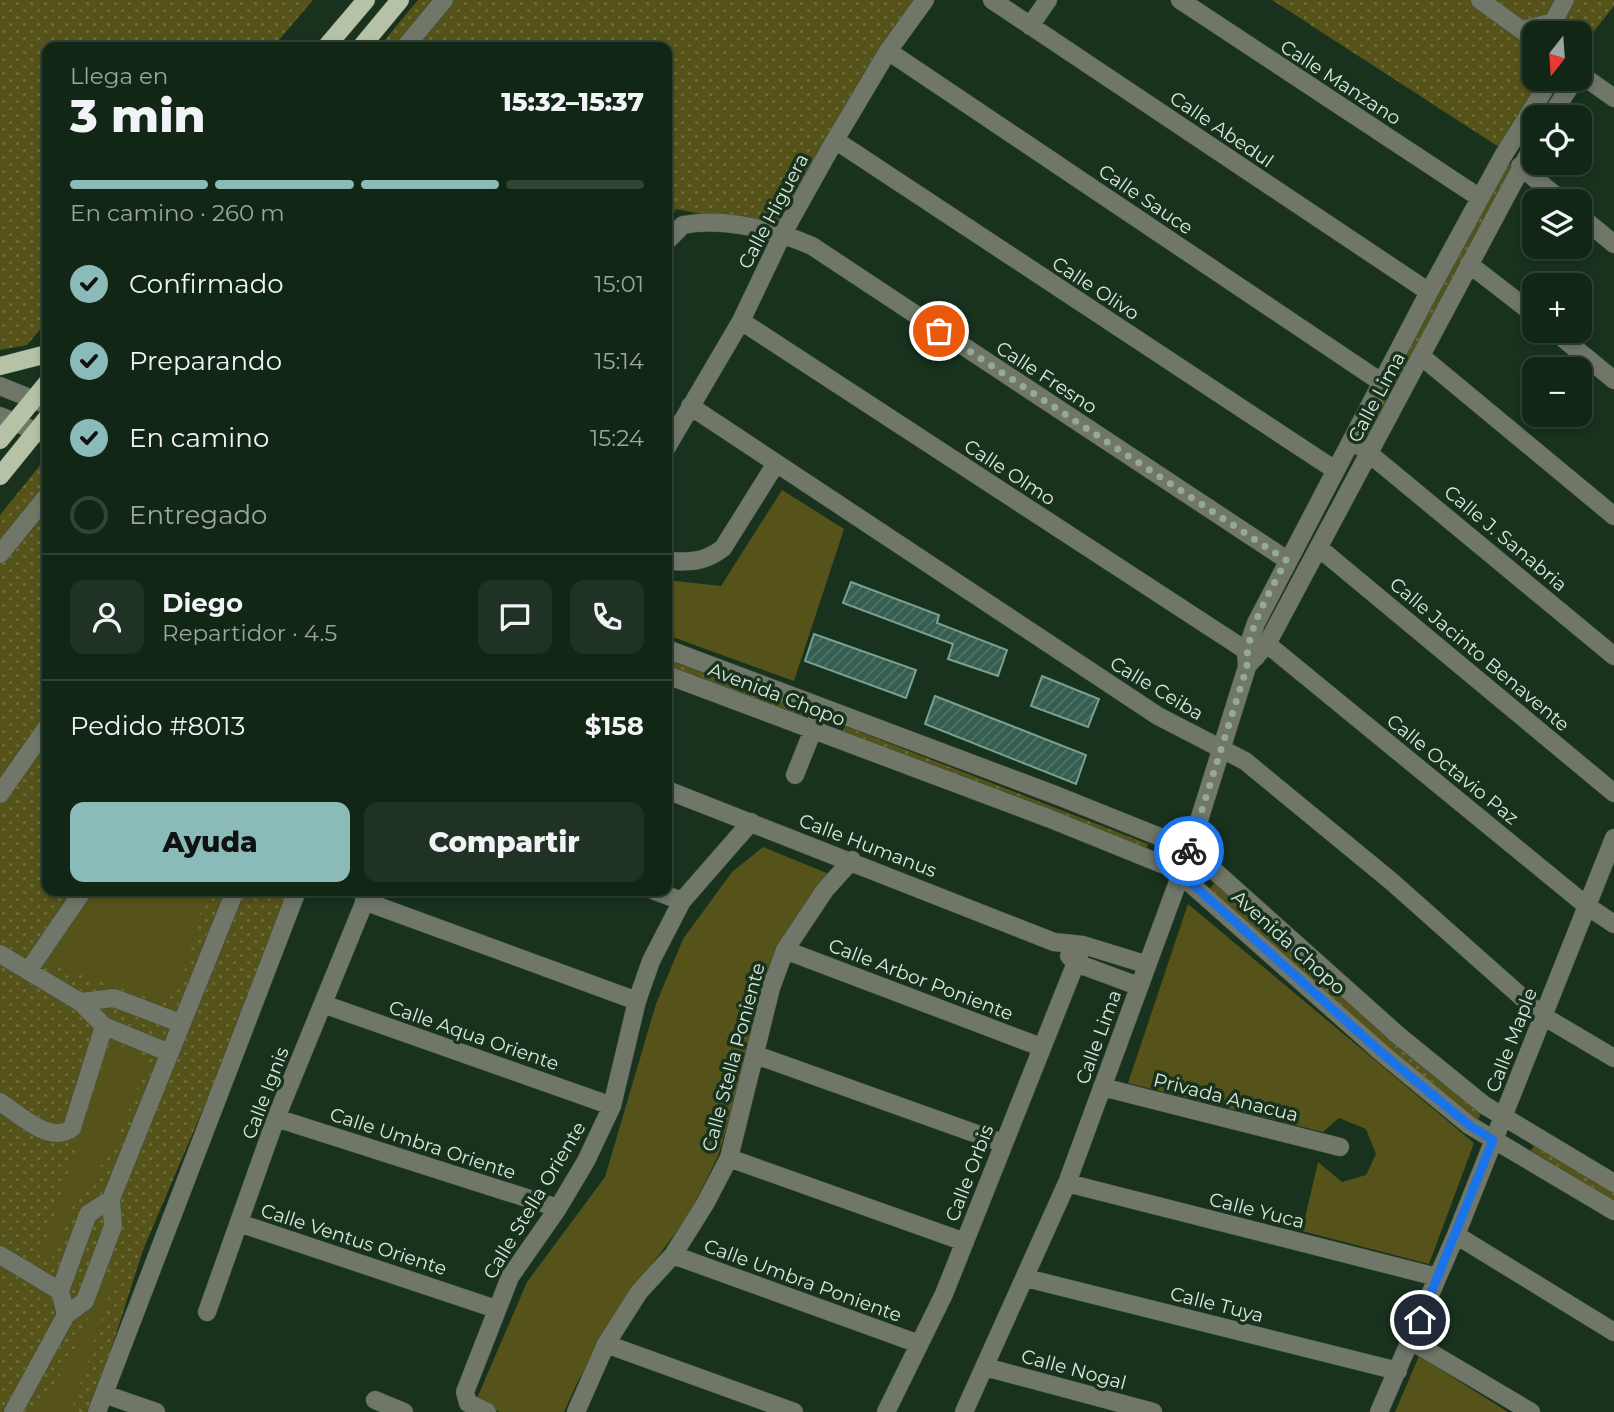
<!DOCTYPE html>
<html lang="es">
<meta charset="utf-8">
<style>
body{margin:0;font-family:Montserrat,sans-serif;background:#1f3223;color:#f1f3f6;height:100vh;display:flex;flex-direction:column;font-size:26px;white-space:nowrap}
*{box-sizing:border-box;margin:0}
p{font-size:23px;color:#9ca5a1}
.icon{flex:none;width:38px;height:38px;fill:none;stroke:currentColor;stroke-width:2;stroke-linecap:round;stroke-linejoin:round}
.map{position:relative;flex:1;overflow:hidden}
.panel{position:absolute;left:42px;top:42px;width:630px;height:854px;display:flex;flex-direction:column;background:#122616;border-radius:14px;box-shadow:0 4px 10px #0003,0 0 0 2px #314335}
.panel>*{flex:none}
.needle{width:46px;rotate:197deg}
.controls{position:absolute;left:1522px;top:21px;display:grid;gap:14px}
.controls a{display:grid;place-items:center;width:70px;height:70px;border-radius:14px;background:#122616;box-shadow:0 4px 10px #0003,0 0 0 2px #314335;font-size:35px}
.pin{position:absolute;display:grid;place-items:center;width:60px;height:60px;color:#fff;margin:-30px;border:4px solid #fff;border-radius:50%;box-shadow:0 2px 7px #0007}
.courier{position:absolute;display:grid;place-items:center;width:70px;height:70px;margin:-35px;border:5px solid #1a73e8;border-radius:50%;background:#fff;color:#222;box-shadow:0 2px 9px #0007}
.summary em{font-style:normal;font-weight:800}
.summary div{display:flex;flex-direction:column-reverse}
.summary{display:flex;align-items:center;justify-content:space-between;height:119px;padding:0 28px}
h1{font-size:46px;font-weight:800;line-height:52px}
.bar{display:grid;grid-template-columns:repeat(4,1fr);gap:10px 7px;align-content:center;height:84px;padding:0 28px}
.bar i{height:9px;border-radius:5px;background:#314335}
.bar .selected{background:#8bbbb9}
.bar p{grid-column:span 4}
.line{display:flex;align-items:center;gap:18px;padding:0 28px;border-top:2px solid #314335}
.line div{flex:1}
.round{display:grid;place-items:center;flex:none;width:74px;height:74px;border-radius:14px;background:#1f3223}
ol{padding:0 28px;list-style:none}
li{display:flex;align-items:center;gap:21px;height:77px}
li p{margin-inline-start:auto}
li .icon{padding:7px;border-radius:50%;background:#8bbbb9;color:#111;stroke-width:4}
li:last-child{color:#9ca5a1}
li i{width:38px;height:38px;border:4px solid #314335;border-radius:50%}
.primary-button{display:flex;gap:14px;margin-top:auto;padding:14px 28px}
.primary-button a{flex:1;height:80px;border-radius:14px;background:#8bbbb9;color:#111;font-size:28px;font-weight:800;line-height:80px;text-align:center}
.primary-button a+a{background:#1f3223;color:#f1f3f6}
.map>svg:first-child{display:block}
.grass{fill:url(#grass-dots)}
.green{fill:#56531a}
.building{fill:url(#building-hatch);stroke:#78a293;stroke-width:2}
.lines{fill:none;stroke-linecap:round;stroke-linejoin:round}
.minor-casing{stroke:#374f3c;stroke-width:19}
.major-casing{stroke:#374f3c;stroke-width:19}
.minor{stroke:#707769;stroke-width:18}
.major{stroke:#b5c2a5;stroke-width:18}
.done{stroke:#95a999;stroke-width:7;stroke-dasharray:0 12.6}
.route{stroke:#1a73e8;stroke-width:9}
.labels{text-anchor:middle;stroke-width:7;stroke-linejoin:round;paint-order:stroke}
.street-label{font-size:19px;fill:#d9e9db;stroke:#18321e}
</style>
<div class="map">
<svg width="1614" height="1412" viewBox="0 0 1614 1412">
<defs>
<pattern id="grass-dots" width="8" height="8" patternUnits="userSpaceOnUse" patternTransform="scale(1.75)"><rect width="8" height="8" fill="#56531a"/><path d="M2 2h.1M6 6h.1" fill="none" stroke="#6e6c3b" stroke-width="1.8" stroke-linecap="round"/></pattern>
<pattern id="building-hatch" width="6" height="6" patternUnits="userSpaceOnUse" patternTransform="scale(1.75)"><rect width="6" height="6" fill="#365e50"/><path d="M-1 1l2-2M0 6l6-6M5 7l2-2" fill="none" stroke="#527569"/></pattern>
</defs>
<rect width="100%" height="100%" fill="#18321e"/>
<path class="grass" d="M 0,0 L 313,0 L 273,47 L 47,47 L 47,321 L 27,345 L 0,350 Z
M 418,0 L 920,0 L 776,229 L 676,209 L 667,225 L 667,47 L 379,47 Z
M 1272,0 L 1614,0 L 1614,6 L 1580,49 L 1580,33 L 1535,33 L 1535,79 L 1557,79 L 1502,149 Z
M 1505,162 L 1513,167 L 1370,435 L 1364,432 Z
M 41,464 L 47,466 L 47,891 L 296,891 L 143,1250 L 91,1412 L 0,1412 L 0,515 Z
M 667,658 L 806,710 L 802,719 L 667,668 Z
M 845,726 L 1148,844 L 1145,854 L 841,734 Z
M 1214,883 L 1480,1114 L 1477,1126 L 1208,892 Z
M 1535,1145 L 1614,1192 L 1614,1206 L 1528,1154 Z"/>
<path class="green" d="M 782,490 L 844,529 L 794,681 L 667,635 L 667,580 L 721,586 Z
M 763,847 L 829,874 L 780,944 L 756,1001 L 748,1059 L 718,1156 L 689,1215 L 632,1291 L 578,1381 L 564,1412 L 500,1412 L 475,1403 L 527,1282 L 605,1177 L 656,1004 L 683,939 L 732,872 Z
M 94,891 L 206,891 C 197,919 188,987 164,1002 L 45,963 Z
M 1188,904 L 1474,1143 L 1429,1264 L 1302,1231 L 1318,1162 L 1342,1182 L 1366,1175 L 1376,1154 L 1366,1129 L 1339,1118 L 1323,1132 L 1128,1083 Z
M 110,1043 L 140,1051 L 147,1063 L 115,1146 L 71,1209 L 51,1261 L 40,1258 Z
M 105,1272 L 115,1278 L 71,1412 L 36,1412 L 74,1354 Z
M 1419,1356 L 1508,1412 L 1395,1412 Z"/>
<path class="building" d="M 851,582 L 939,615 L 937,623 L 1007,650 L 998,676 L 948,659 L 953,644 L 843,603 Z
M 814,634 L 916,670 L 906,698 L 805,661 Z
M 1042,676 L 1099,699 L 1088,727 L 1031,706 Z
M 935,696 L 1086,755 L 1076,784 L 925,724 Z"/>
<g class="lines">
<defs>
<path id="minor" d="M 992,0 L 1429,292
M 1180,0 L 1480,198
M 1480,0 L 1535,40
M 1030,26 L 1048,0
M 1522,30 L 1553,22 L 1565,0
M 405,47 L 444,0
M 888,51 L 1381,382
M 1580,74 L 1614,98
M 1550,117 L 1575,79
M 835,140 L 1335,470
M 1520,166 L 1562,201
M 1580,216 L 1614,244
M 667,241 L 683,225 C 723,217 775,230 812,246 L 1287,560
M 1469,264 L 1535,315
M 741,321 L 1256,657
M 1554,331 L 1614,380
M 1421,356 L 1614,516
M 0,386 L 47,405
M 690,406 L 1158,716 L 1245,761 L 1391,881 L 1543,1016 L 1614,1058
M 0,416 L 47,436
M 1360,446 L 1614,656
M 667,447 L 741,321 L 783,233 L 835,140 L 888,51 L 925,0
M 1319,548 L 1614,793
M 0,554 L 47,496
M 667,561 C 689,562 704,563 723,548 L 775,465
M 1267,644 L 1587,906 L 1614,924
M 667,649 L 1058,796 L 1190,849 L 1399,1036 L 1484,1105 L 1614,1183
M 1249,664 L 1267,644 L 1535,142
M 667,675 L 1048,818 L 1174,869 L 1383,1054 L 1469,1125 L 1614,1211
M 795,775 L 817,720
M 667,790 L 1054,942 L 1083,945 L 1145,964
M 0,794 L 47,727
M 655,891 L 682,901
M 364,901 L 637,1001
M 785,950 L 1041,1047
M 0,954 L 80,1002 L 104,1026 L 170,1053
M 1069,956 L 1076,963 L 1138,986
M 28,971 L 83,891
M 80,1002 L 114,998 L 180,1023
M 323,1004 L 612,1106
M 756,1055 L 1002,1143
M 1102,1087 L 1340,1147
M 0,1102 C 19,1114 50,1145 72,1128 L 104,1026
M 276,1118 L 558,1208
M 729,1158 L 965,1242
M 1067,1183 L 1437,1277
M 239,1223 L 496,1309
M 1456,1235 L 1614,1332
M 0,1255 L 60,1291
M 673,1255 L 919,1344
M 1026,1278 L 1398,1371
M 207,1312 L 276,1118 L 369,891
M 66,1315 L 60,1291 L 88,1214 L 111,1199
M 1411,1341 L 1531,1412
M 606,1344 L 794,1412
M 985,1367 L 1153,1412
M 104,1394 L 156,1412
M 375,1400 L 404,1412
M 13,1412 L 66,1315 L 85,1301 L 113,1226 L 111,1199 L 235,891
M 97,1412 L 297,891
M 487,1412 L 468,1403 L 465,1392 L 510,1277 L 558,1208 L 586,1161 L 612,1106 L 637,1001 L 651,961 L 682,901 L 751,822
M 576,1412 L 606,1344 L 639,1292 L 673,1255 L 705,1204 L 729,1158 L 771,988 L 785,950 L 825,890 L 852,860
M 886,1412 L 944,1294 L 1083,945
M 964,1412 L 1067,1183 L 1190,849 L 1247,667 L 1246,652 L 1256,623 L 1429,292 L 1503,156 L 1551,79
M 1379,1412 L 1456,1235 L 1614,838"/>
<path id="major" d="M 326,47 L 366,0
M 361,47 L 400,0
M 0,366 L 47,354
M 0,440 L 47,383
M 0,476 L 47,418"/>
</defs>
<use href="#minor" class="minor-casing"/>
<use href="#major" class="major-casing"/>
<use href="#minor" class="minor"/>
<use href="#major" class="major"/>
</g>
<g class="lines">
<path class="done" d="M 939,331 L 1286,560 C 1271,592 1245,629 1247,667 L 1189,851"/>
<path class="route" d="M 1189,851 L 1181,874 L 1383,1054 L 1469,1125 L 1493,1140 L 1420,1320"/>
</g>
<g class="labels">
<g class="street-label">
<text transform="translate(1341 82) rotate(33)" y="7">Calle Manzano</text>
<text transform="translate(1222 129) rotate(34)" y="7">Calle Abedul</text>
<text transform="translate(1146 199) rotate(34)" y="7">Calle Sauce</text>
<text transform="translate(773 211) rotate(-62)" y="7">Calle Higuera</text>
<text transform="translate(1096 288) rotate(33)" y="7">Calle Olivo</text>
<text transform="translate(1047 377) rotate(33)" y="7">Calle Fresno</text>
<text transform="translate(1376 397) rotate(-62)" y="7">Calle Lima</text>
<text transform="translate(1010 472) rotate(33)" y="7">Calle Olmo</text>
<text transform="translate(1506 538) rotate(40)" y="7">Calle J. Sanabria</text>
<text transform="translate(1480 654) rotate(40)" y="7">Calle Jacinto Benavente</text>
<text transform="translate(1157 688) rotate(31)" y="7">Calle Ceiba</text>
<text transform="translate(777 694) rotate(21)" y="7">Avenida Chopo</text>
<text transform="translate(1453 769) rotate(39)" y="7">Calle Octavio Paz</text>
<text transform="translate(868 845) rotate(21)" y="7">Calle Humanus</text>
<text transform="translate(1289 942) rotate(42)" y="7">Avenida Chopo</text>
<text transform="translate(921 979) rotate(21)" y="7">Calle Arbor Poniente</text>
<text transform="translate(474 1035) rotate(19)" y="7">Calle Aqua Oriente</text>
<text transform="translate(1098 1037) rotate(-70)" y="7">Calle Lima</text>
<text transform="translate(1511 1040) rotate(-69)" y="7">Calle Maple</text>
<text transform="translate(733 1057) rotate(-75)" y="7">Calle Stella Poniente</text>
<text transform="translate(265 1093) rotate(-69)" y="7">Calle Ignis</text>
<text transform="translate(1226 1097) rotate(14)" y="7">Privada Anacua</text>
<text transform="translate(423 1143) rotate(18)" y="7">Calle Umbra Oriente</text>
<text transform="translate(969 1173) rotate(-69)" y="7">Calle Orbis</text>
<text transform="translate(534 1200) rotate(-59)" y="7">Calle Stella Oriente</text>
<text transform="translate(1257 1210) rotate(14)" y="7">Calle Yuca</text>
<text transform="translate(354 1239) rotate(18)" y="7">Calle Ventus Oriente</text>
<text transform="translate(803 1280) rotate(20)" y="7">Calle Umbra Poniente</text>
<text transform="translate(1217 1304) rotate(14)" y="7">Calle Tuya</text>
<text transform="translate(1074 1369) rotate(15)" y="7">Calle Nogal</text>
</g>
</g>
</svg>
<div class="controls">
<a><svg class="needle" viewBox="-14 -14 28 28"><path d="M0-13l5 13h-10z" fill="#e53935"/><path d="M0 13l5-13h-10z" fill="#9ca5a1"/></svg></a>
<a><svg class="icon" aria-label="locate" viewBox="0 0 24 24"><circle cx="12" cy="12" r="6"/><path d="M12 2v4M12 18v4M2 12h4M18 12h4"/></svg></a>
<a><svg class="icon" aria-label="layers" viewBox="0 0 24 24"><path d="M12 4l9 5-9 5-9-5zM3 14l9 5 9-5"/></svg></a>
<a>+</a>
<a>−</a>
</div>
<div class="pin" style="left:939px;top:331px;background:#ea580c"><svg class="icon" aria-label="bag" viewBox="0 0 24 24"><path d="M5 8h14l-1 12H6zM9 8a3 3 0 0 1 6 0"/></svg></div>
<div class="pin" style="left:1420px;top:1320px;background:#1f2937"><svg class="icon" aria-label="home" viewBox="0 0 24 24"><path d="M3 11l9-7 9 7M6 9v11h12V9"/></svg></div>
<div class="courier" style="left:1189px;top:851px"><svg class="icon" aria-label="bike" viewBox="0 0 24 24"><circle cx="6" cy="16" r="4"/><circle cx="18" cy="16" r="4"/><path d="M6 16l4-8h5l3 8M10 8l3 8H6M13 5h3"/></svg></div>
<section class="panel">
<div class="summary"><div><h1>3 min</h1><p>Llega en</p></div><em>15:32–15:37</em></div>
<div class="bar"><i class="selected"></i><i class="selected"></i><i class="selected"></i><i></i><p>En camino · 260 m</p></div>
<ol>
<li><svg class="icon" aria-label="check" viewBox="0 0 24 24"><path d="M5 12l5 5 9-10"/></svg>Confirmado<p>15:01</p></li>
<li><svg class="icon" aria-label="check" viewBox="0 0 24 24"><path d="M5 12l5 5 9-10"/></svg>Preparando<p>15:14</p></li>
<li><svg class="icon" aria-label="check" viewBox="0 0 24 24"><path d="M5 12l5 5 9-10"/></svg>En camino<p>15:24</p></li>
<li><i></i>Entregado</li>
</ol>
<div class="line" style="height:126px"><a class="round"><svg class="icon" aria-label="person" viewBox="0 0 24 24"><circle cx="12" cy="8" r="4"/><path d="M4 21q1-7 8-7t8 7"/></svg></a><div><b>Diego</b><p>Repartidor · 4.5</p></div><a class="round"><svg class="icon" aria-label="chat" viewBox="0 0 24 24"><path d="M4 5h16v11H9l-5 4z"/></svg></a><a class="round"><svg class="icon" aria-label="phone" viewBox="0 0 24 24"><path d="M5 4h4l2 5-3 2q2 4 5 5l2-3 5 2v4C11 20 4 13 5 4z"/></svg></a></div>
<div class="line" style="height:91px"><div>Pedido #8013</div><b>$158</b></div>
<div class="primary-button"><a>Ayuda</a><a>Compartir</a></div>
</section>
</div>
